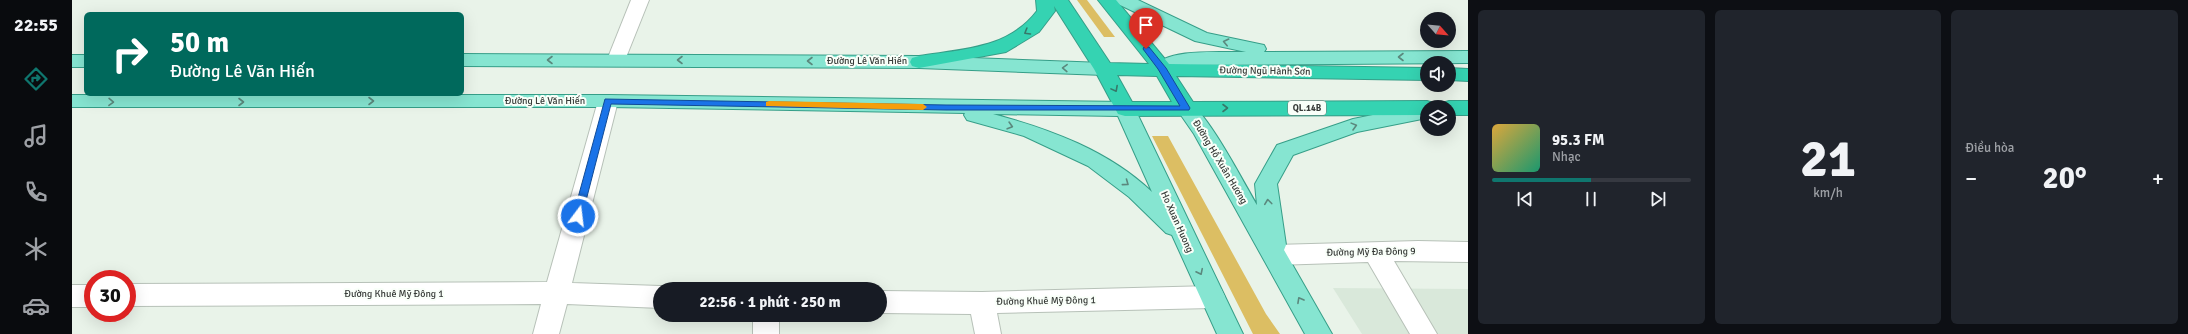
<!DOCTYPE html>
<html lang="vi">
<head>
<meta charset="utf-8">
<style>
	body { margin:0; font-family:Signika,sans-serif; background:#20242c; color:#f1f3f6; height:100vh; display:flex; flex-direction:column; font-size:15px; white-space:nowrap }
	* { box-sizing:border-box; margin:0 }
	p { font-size:13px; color:#9ea1a6 }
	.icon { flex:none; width:22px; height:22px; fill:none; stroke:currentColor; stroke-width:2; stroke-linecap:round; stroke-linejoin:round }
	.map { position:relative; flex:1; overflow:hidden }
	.sheet { display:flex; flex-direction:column; gap:10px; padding:10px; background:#0d0f14; width:720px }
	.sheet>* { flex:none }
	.guide { position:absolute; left:12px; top:12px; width:380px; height:84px; border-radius:6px; box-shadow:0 4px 16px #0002; background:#00695c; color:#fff; overflow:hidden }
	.needle { width:26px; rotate:117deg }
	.buttons { position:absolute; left:1348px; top:12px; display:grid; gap:8px }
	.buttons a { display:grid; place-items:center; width:36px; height:36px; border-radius:50%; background:#171b24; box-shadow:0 4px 16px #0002; font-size:20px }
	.speed { position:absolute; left:12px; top:270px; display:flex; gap:8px; font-size:20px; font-weight:700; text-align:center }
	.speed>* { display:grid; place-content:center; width:52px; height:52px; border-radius:50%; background:#171b24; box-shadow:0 4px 16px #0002; line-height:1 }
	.speed .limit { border:6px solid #d22; background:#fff; color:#111 }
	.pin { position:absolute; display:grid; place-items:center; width:34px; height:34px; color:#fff; margin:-41px -17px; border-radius:50% 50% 50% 0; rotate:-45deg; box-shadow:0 0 4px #0007 }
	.pin .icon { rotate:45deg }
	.me { position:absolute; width:44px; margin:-22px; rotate:15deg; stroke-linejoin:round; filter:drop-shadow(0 0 3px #0008) }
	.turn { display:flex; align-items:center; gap:14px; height:84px; padding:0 20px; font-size:18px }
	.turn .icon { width:52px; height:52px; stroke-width:2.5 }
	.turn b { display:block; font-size:28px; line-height:34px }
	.big { font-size:30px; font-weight:800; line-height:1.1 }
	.sheet .card { flex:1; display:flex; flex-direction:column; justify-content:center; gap:6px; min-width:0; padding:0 14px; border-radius:6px; background:#20242c }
	.sheet .dial { align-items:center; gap:0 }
	.dial b { font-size:52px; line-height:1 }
	.song { display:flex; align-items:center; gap:12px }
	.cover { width:48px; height:48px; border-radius:6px; background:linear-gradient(135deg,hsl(40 70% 55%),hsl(160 70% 35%)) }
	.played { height:4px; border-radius:2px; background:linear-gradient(90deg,#0f766e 50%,#363941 50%) }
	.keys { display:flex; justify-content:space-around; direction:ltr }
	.heat { display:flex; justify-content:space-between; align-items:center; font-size:22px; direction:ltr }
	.sheet .tiles { flex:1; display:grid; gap:10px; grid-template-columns:repeat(3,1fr) }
	.trip { position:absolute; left:581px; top:282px; width:234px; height:40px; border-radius:20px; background:#171b24; box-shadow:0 4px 16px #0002; font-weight:800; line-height:40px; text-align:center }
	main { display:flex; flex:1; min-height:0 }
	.menu { display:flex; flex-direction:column; width:72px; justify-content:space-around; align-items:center; background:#090b0e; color:#9ea1a6 }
	.menu .icon { width:28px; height:28px }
	.menu .on { color:#0f766e }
	.menu b { font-size:18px; color:#f1f3f6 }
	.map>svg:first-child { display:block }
	.built { fill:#d9e8da }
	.green { fill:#dcbe63 }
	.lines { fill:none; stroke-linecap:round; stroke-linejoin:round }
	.minor-casing { stroke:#b7c1b8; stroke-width:2 }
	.major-casing { stroke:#369e88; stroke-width:2 }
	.highway-casing { stroke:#369e88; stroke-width:2 }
	.minor { fill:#fff; fill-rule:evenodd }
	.major { fill:#86e5d1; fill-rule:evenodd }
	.highway { fill:#35d3b2; fill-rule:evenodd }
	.oneway { stroke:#377869 }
	.oneway2 { stroke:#5b887d }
	.route { fill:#1a73e8; stroke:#114b97 }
	.slow { fill:#f59e0b }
	.labels { text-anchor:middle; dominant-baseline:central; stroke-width:4; stroke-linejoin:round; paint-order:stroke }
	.shield { fill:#f9fff9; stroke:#727673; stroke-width:1 }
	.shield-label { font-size:9px; font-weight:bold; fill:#383c39 }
	.street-label { font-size:10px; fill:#383c39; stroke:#f9fff9 }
</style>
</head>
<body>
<main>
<nav class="menu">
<b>22:55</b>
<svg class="icon on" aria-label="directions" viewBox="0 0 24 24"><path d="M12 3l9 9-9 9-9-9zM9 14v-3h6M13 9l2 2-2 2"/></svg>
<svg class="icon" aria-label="music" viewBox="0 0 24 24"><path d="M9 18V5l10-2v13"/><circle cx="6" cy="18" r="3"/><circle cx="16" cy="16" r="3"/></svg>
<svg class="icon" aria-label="phone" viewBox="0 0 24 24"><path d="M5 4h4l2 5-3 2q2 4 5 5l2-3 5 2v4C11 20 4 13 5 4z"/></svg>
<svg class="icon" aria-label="climate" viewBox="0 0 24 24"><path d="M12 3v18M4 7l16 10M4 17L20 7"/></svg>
<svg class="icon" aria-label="car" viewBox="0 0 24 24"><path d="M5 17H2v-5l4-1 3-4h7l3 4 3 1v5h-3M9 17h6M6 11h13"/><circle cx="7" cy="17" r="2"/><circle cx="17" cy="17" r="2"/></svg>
</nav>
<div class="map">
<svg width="1396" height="334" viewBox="0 0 1396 334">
	<rect width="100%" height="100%" fill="#e9f3e9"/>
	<!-- built -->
	<polygon class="built" points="1261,288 1396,289 1396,334 1290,334"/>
	<!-- green -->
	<g class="green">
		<polygon points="1005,0 1015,0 1043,37 1032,37"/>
		<polygon points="1080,136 1096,136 1194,314 1208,334 1181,334"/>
	</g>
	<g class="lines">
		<defs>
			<g id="minor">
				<polygon points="559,0 577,0 553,60 551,64 544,66 537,64 535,60"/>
				<polygon points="536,95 543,96 546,101 500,283 588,286 596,289 588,289 588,308 495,304 487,334 461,334 469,304 55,306 55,284 475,282 526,101 529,96"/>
				<polygon points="1346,241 1396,242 1396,262 1322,261 1365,334 1338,334 1296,262 1203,265 1194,262 1191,255 1194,248 1203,245"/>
				<rect x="0" y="285" width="21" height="22"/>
				<polygon points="1140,286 1149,289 1153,297 1149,305 1140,308 925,313 929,334 903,334 899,314 808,313 808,291 910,292"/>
				<rect x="681" y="315" width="26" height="19"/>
			</g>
			<g id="major">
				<path d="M1043,0h23l69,33 57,12 2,4 -2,3 204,-1v12l-283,2 -23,9 -7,-2 -3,-4c15,-21 71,-15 94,-16l-51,-11 -77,-37z"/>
				<polygon points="390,54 847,56 1032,63 1039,65 1042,69 1039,73 1032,75 847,68 390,66"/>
				<rect x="0" y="55" width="14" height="12"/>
				<path d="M0,95h536l517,7 7,2 3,5 108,225h-26l-45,-99 -6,-2 -37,-36 -41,-31 -64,-30 -57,-16 -3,-5 1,-2 -357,-6h-536zM921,114l125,2 34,76c-43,-41 -102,-63 -159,-78z"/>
				<path d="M1114,101c19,6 59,84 71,104l-2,-21 22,-39 76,-26 74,-15 8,3h-8v11l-70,14 -64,23 -16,29 9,61 -2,5 48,84h-27l-111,-200 -18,-26 3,-5z"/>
			</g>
			<g id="highway">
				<path d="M964,0h32l42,63 39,1 -51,-64h18l53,64 258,4v12l-251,-4 17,26 234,-1 7,2 3,4h-10v8l-302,1 -7,-2 -24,-45 -40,-63 1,5 -16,21 -33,20 -87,16 -7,-2 -2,-4 2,-4 7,-2c44,-7 89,-7 118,-45zM1045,75l40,1 15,26h-40z"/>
				<polygon points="1377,68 1396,69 1396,81 1377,80"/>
				<polygon points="1377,101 1396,101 1396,115 1377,115 1377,107 1367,107 1370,103"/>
			</g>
		</defs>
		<!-- minor casing -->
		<use href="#minor" class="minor-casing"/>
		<!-- major casing -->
		<use href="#major" class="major-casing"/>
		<!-- highway casing -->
		<use href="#highway" class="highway-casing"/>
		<!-- minor -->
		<use href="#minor" class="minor"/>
		<!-- major -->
		<use href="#major" class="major"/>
		<!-- highway -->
		<use href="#highway" class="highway"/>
	</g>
	<!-- one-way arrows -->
	<defs><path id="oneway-chevron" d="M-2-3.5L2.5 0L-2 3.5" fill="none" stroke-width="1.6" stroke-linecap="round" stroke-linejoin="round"/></defs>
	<g class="oneway">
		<use href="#oneway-chevron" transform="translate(955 32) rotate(149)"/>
		<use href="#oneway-chevron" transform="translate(1043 89) rotate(62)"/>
		<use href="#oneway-chevron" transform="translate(1153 108)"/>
	</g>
	<g class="oneway2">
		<use href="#oneway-chevron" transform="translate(1154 42) rotate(-167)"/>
		<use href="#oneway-chevron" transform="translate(1329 57) rotate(-180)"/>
		<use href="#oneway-chevron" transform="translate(478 60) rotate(180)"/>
		<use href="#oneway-chevron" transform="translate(608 60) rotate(-180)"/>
		<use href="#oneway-chevron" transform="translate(738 61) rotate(-180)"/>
		<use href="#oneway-chevron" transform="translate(993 68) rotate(-178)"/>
		<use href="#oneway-chevron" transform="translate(299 101)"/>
		<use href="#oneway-chevron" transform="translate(39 102) rotate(1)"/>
		<use href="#oneway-chevron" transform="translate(169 102)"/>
		<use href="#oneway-chevron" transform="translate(938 126) rotate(16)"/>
		<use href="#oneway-chevron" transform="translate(1282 126) rotate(-15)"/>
		<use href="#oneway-chevron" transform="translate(1054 183) rotate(36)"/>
		<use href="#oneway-chevron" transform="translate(1196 202) rotate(-97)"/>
		<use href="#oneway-chevron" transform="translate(1128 272) rotate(64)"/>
		<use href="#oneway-chevron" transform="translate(1228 300) rotate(-119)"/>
	</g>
	<!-- route -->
	<polygon class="route" points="1072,47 1077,47 1094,68 1118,108 1117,110 874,110 539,104 510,216 506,219 501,216 533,99 874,105 1108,106 1086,69 1071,49"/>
	<!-- slow -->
	<polygon class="slow" points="697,101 851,104 855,107 851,110 694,106 694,102"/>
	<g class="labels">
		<!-- shield labels -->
		<rect class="shield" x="1216" y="101" width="38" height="14" rx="3"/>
		<g class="shield-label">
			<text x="1235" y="108">QL.14B</text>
		</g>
		<!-- street labels -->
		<g class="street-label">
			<text x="795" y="61">Đường Lê Văn Hiến</text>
			<text transform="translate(1193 71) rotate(1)">Đường Ngũ Hành Sơn</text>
			<text x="473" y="101">Đường Lê Văn Hiến</text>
			<text transform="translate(1148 162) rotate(59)">Đường Hồ Xuân Hương</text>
			<text transform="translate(1105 222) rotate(66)">Ho Xuan Huong</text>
			<text transform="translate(1299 252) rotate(-1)">Đường Mỹ Đa Đông 9</text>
			<text x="322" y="294">Đường Khuê Mỹ Đông 1</text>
			<text transform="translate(974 301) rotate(-1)">Đường Khuê Mỹ Đông 1</text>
		</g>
	</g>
</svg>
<div class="buttons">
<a><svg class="needle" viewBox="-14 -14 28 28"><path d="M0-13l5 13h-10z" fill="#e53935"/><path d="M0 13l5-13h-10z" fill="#9ea1a6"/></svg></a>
<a><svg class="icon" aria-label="sound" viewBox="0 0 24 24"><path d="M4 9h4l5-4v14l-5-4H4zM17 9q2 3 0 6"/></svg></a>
<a><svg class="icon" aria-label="layers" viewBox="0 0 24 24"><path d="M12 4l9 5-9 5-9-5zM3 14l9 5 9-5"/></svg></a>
</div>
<div class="speed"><div class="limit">30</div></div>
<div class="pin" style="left:1074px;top:49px;background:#d93025"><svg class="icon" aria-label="arrive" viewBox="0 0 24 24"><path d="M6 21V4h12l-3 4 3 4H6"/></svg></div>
<svg class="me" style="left:506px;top:216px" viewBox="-20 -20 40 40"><circle r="17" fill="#1a73e8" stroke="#fff" stroke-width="3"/><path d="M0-11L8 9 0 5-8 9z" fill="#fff"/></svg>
<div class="trip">22:56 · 1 phút · 250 m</div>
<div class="guide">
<div class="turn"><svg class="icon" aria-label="right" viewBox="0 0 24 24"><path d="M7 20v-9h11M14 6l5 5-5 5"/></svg><div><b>50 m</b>Đường Lê Văn Hiến</div></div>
</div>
</div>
<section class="sheet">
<div class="tiles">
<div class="card">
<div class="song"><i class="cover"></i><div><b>95.3 FM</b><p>Nhạc</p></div></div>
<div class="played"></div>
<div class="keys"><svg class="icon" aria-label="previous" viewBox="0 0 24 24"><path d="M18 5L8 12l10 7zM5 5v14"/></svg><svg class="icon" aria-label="pause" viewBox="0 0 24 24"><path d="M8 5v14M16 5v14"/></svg><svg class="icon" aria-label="next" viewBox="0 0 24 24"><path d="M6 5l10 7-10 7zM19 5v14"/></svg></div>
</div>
<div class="card dial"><b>21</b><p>km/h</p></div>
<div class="card"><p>Điều hòa</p>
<div class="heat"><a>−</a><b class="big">20°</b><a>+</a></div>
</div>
</div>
</section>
</main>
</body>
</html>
